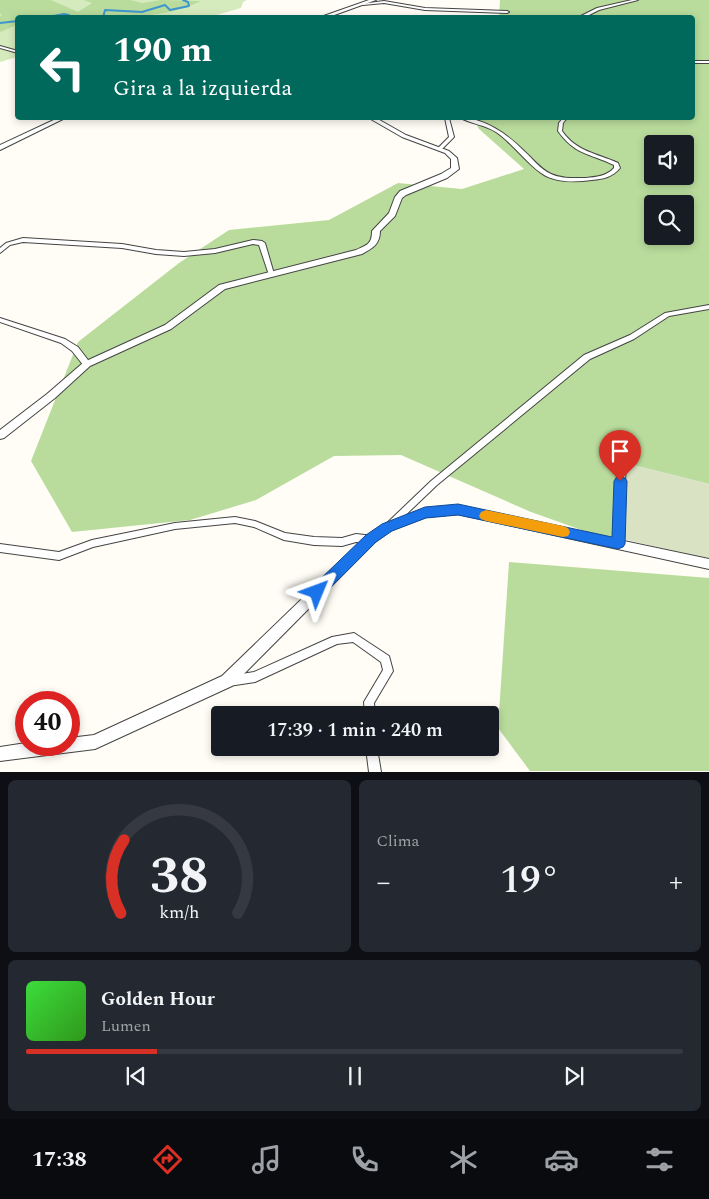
<!DOCTYPE html>
<html lang="es">
<head>
<meta charset="utf-8">
<style>
	body { margin:0; font-family:Spectral,serif; background:#242831; color:#f1f3f6; height:100vh; display:flex; flex-direction:column; font-size:19px; white-space:nowrap }
	* { box-sizing:border-box; margin:0 }
	p { font-size:16px; color:#9ea1a6 }
	.icon { flex:none; width:28px; height:28px; fill:none; stroke:currentColor; stroke-width:2; stroke-linecap:round; stroke-linejoin:round }
	.map { position:relative; height:772px; overflow:hidden }
	.panel { display:flex; flex-direction:column; gap:8px; padding:8px; background:#0d0f14; flex:1 }
	.panel>* { flex:none }
	.banner { position:absolute; left:15px; top:15px; width:680px; height:105px; border-radius:5px; box-shadow:0 2px 8px #0003; background:#00695c; color:#fff; overflow:hidden }
	.buttons { position:absolute; left:644px; top:135px; display:grid; gap:10px }
	.buttons a { display:grid; place-items:center; width:50px; height:50px; border-radius:5px; background:#171b24; box-shadow:0 2px 8px #0003; font-size:25px }
	.speed { position:absolute; left:15px; top:691px; display:flex; gap:10px; font-size:25px; font-weight:700; text-align:center }
	.speed>* { display:grid; place-content:center; width:65px; height:65px; border-radius:50%; background:#171b24; box-shadow:0 2px 8px #0003; line-height:1 }
	.speed .limit { border:8px solid #d22; background:#fff; color:#111 }
	.pin { position:absolute; display:grid; place-items:center; width:42px; height:42px; color:#fff; margin:-51px -21px; border-radius:50% 50% 50% 0; rotate:-45deg; box-shadow:0 0 5px #0007 }
	.pin .icon { rotate:45deg }
	.me { position:absolute; width:55px; margin:-28px; rotate:46deg; stroke-linejoin:round; filter:drop-shadow(0 0 4px #0008) }
	.turn { display:flex; align-items:center; gap:18px; height:105px; padding:0 15px; font-size:22px }
	.turn .icon { width:65px; height:65px; stroke-width:2.5 }
	.turn b { display:block; font-size:35px; line-height:42px }
	.big { font-size:38px; font-weight:600; line-height:1.1 }
	.panel .card { flex:1; display:flex; flex-direction:column; justify-content:center; gap:8px; min-width:0; padding:0 18px; border-radius:8px; background:#242831 }
	.panel .dial { align-items:center; gap:0 }
	.dial svg { height:130px; overflow:visible; fill:none; stroke:#363941; stroke-width:7; stroke-linecap:round; text-anchor:middle }
	.dial text { fill:#f1f3f6; stroke:none }
	.song { display:flex; align-items:center; gap:15px }
	.cover { width:60px; height:60px; border-radius:8px; background:linear-gradient(135deg,hsl(120 70% 55%),hsl(110 70% 35%)) }
	.played { height:5px; border-radius:2px; background:linear-gradient(90deg,#d93025 20%,#363941 20%) }
	.keys { display:flex; justify-content:space-around; direction:ltr }
	.heat { display:flex; justify-content:space-between; align-items:center; font-size:28px; direction:ltr }
	.panel .tiles { flex:1; display:grid; gap:8px; grid-template-columns:1fr 1fr }
	.card:last-child { grid-column:span 2 }
	.trip { position:absolute; left:211px; top:706px; width:288px; height:50px; border-radius:5px; background:#171b24; box-shadow:0 2px 8px #0003; font-weight:600; line-height:50px; text-align:center }
	.tabs { display:flex; height:80px; justify-content:space-around; align-items:center; background:#090b0e; color:#9ea1a6 }
	.tabs .icon { width:35px; height:35px }
	.tabs .active { color:#d93025 }
	.tabs b { font-size:22px; color:#f1f3f6 }
	.map>svg:first-child { display:block }
	.green { fill:#d5ebbd }
	.forest { fill:#b9dc9c; fill-rule:evenodd }
	.cemetery { fill:#d9e3c4 }
	.lines { fill:none; stroke-linecap:round; stroke-linejoin:round }
	.stream { stroke:#3f96cf; stroke-width:2 }
	.minor-casing { stroke:#444; stroke-width:2 }
	.tertiary-casing { stroke:#444; stroke-width:2 }
	.minor { fill:#fff; fill-rule:evenodd }
	.tertiary { fill:#fff; fill-rule:evenodd }
	.route { fill:#1a73e8; stroke:#114b97 }
	.slow { fill:#f59e0b }
</style>
</head>
<body>
<div class="map">
<svg width="709" height="772" viewBox="0 0 709 772">
	<rect width="100%" height="100%" fill="#fffdf5"/>
	<!-- green -->
	<polygon class="green" points="5,0 247,0 243,2 241,8 209,17 18,18 17,57 0,62 0,1"/>
	<!-- forest -->
	<g class="forest">
		<path d="M0,0h51l27,12 14,-9 -8,-3h46l12,3 19,-3 40,1c-28,14 -59,16 -89,14v3h-94l-1,7 -17,7v-15l2,-3h-2z"/>
		<path d="M500,0h209v484l-88,-22 -3,81 -87,-31 -130,-57 -67,1 -78,44 -66,20 -118,12 -41,-71 47,-119 101,-79 50,-33 100,-10 69,-37 64,6 62,-20 -45,-40 -6,-11h219v-100l-193,-1zM652,144h33v32h-33zM652,204h33v32h-33z"/>
		<polygon points="509,562 709,578 709,771 530,771 498,728"/>
	</g>
	<!-- cemetery -->
	<polygon class="cemetery" points="621,462 709,484 709,559 618,538"/>
	<g class="lines">
		<!-- stream -->
		<g class="stream">
			<polyline points="43,18 64,14 69,15 68,18"/>
			<polyline points="103,18 105,10 142,12 165,5 170,10 189,6 188,2 183,0"/>
			<polyline points="0,23 18,21"/>
		</g>
		<defs>
			<g id="minor">
				<polygon points="632,0 638,0 599,10 583,18 577,18 597,8"/>
				<polygon points="384,1 425,8 507,11 509,12 507,13 425,10 384,3 363,5 361,4"/>
				<polygon points="0,46 18,51 18,53 0,48"/>
				<rect x="692" y="61" width="17" height="2"/>
				<polygon points="445,118 449,118 454,137 440,151 437,149 449,137"/>
				<path d="M461,118c6,-1 12,1 18,3 18,6 32,17 45,30 9,8 16,18 27,23 11,5 23,4 35,4 10,-1 21,-2 28,-10v-3c-25,-12 -39,-10 -56,-34l1,-8 4,-5h4l-4,5 -1,8c15,21 34,22 56,32l2,5c-7,9 -17,11 -28,12 -15,2 -32,3 -46,-4 -17,-9 -32,-32 -50,-44 -11,-7 -24,-8 -35,-14z"/>
				<polygon points="23,238 122,244 156,250 184,252 215,249 253,240 262,241 265,243 274,274 273,275 269,275 259,245 253,244 215,253 184,256 156,254 122,248 23,242 10,245 0,253 0,248 6,243"/>
				<polygon points="709,305 709,309 669,316 634,339 590,359 437,485 392,528 389,529 386,528 385,526 386,524 431,481 584,355 630,335 665,313"/>
				<polygon points="0,318 65,339 78,347 91,364 87,366 84,366 72,351 61,343 0,322"/>
				<polygon points="622,453 625,454 626,456 623,543 621,546 618,547 615,546 613,543 618,456 619,454"/>
				<polygon points="235,517 255,521 285,533 314,537 342,538 356,534 374,536 376,539 374,542 371,543 356,542 342,546 314,545 284,540 254,527 235,523 175,529 93,547 59,560 0,552 0,544 59,552 92,540 175,523"/>
				<polygon points="354,633 389,656 393,671 374,703 375,715 365,715 364,702 383,670 381,662 353,642 337,644 255,682 229,686 225,684 224,681 225,678 229,676 254,672 332,637"/>
				<polygon points="366,748 377,748 381,772 369,772"/>
			</g>
			<g id="tertiary">
				<polygon points="369,0 376,0 326,18 318,18"/>
				<polygon points="58,118 65,118 0,150 0,145"/>
				<path d="M369,118h7l30,17 43,16 8,7 2,11 -12,9 -41,17 -4,3 -7,18 -15,15c0,13 -7,17 -18,23l-137,35 -54,40 -81,37 -35,32 -51,40 -4,1v-9l47,-36 37,-32 81,-37 54,-40 137,-35c11,-5 16,-6 16,-19l17,-18 6,-16 5,-6 41,-17 10,-6v-9l-6,-6 -43,-16z"/>
				<path d="M458,506l251,53v10l-251,-55 -32,3 -35,13 -16,12 -143,144 -137,63 -95,12v-14l26,-4v2h43v-7l25,-3 128,-59 145,-140c29,-22 55,-27 91,-30z"/>
			</g>
		</defs>
		<!-- minor casing -->
		<use href="#minor" class="minor-casing"/>
		<!-- tertiary casing -->
		<use href="#tertiary" class="tertiary-casing"/>
		<!-- minor -->
		<use href="#minor" class="minor"/>
		<!-- tertiary -->
		<use href="#tertiary" class="tertiary"/>
	</g>
	<!-- route -->
	<polygon class="route" points="620,476 625,478 627,481 625,544 623,547 618,549 458,515 426,518 392,531 376,542 322,596 317,598 312,596 310,592 312,587 366,535 382,524 425,507 458,504 612,537 614,481 616,478"/>
	<!-- slow -->
	<polygon class="slow" points="486,510 563,526 568,528 570,532 568,536 563,537 486,521 481,519 479,516 481,512"/>
</svg>
<div class="buttons">
<a><svg class="icon" aria-label="sound" viewBox="0 0 24 24"><path d="M4 9h4l5-4v14l-5-4H4zM17 9q2 3 0 6"/></svg></a>
<a><svg class="icon" aria-label="search" viewBox="0 0 24 24"><circle cx="10" cy="10" r="6"/><path d="M15 15l6 6"/></svg></a>
</div>
<div class="speed"><div class="limit">40</div></div>
<div class="pin" style="left:620px;top:481px;background:#d93025"><svg class="icon" aria-label="arrive" viewBox="0 0 24 24"><path d="M6 21V4h12l-3 4 3 4H6"/></svg></div>
<svg class="me" style="left:317px;top:592px" viewBox="-20 -20 40 40"><path d="M0-17L14 15 0 8-14 15z" fill="#1a73e8" stroke="#fff" stroke-width="4"/></svg>
<div class="trip">17:39 · 1 min · 240 m</div>
<div class="banner">
<div class="turn"><svg class="icon" aria-label="left" viewBox="0 0 24 24"><path d="M17 20v-9H6M10 6l-5 5 5 5"/></svg><div><b>190 m</b>Gira a la izquierda</div></div>
</div>
</div>
<section class="panel">
<div class="tiles">
<div class="card dial"><svg viewBox="0 0 100 80">
<path d="M14 69A42 42 0 1 1 86 69"/>
<path d="M14 69A42 42 0 0 1 16 24" stroke="#d93025"/>
<text x="50" y="56" font-size="32" font-weight="700">38</text>
<text x="50" y="72" font-size="11">km/h</text>
</svg></div>
<div class="card"><p>Clima</p>
<div class="heat"><a>−</a><b class="big">19°</b><a>+</a></div>
</div>
<div class="card">
<div class="song"><i class="cover"></i><div><b>Golden Hour</b><p>Lumen</p></div></div>
<div class="played"></div>
<div class="keys"><svg class="icon" aria-label="previous" viewBox="0 0 24 24"><path d="M18 5L8 12l10 7zM5 5v14"/></svg><svg class="icon" aria-label="pause" viewBox="0 0 24 24"><path d="M8 5v14M16 5v14"/></svg><svg class="icon" aria-label="next" viewBox="0 0 24 24"><path d="M6 5l10 7-10 7zM19 5v14"/></svg></div>
</div>
</div>
</section>
<nav class="tabs">
<b>17:38</b>
<svg class="icon active" aria-label="directions" viewBox="0 0 24 24"><path d="M12 3l9 9-9 9-9-9zM9 14v-3h6M13 9l2 2-2 2"/></svg>
<svg class="icon" aria-label="music" viewBox="0 0 24 24"><path d="M9 18V5l10-2v13"/><circle cx="6" cy="18" r="3"/><circle cx="16" cy="16" r="3"/></svg>
<svg class="icon" aria-label="phone" viewBox="0 0 24 24"><path d="M5 4h4l2 5-3 2q2 4 5 5l2-3 5 2v4C11 20 4 13 5 4z"/></svg>
<svg class="icon" aria-label="climate" viewBox="0 0 24 24"><path d="M12 3v18M4 7l16 10M4 17L20 7"/></svg>
<svg class="icon" aria-label="car" viewBox="0 0 24 24"><path d="M5 17H2v-5l4-1 3-4h7l3 4 3 1v5h-3M9 17h6M6 11h13"/><circle cx="7" cy="17" r="2"/><circle cx="17" cy="17" r="2"/></svg>
<svg class="icon" aria-label="filters" viewBox="0 0 24 24"><path d="M4 7h16M4 17h16"/><circle cx="9" cy="7" r="2"/><circle cx="15" cy="17" r="2"/></svg>
</nav>
</body>
</html>
